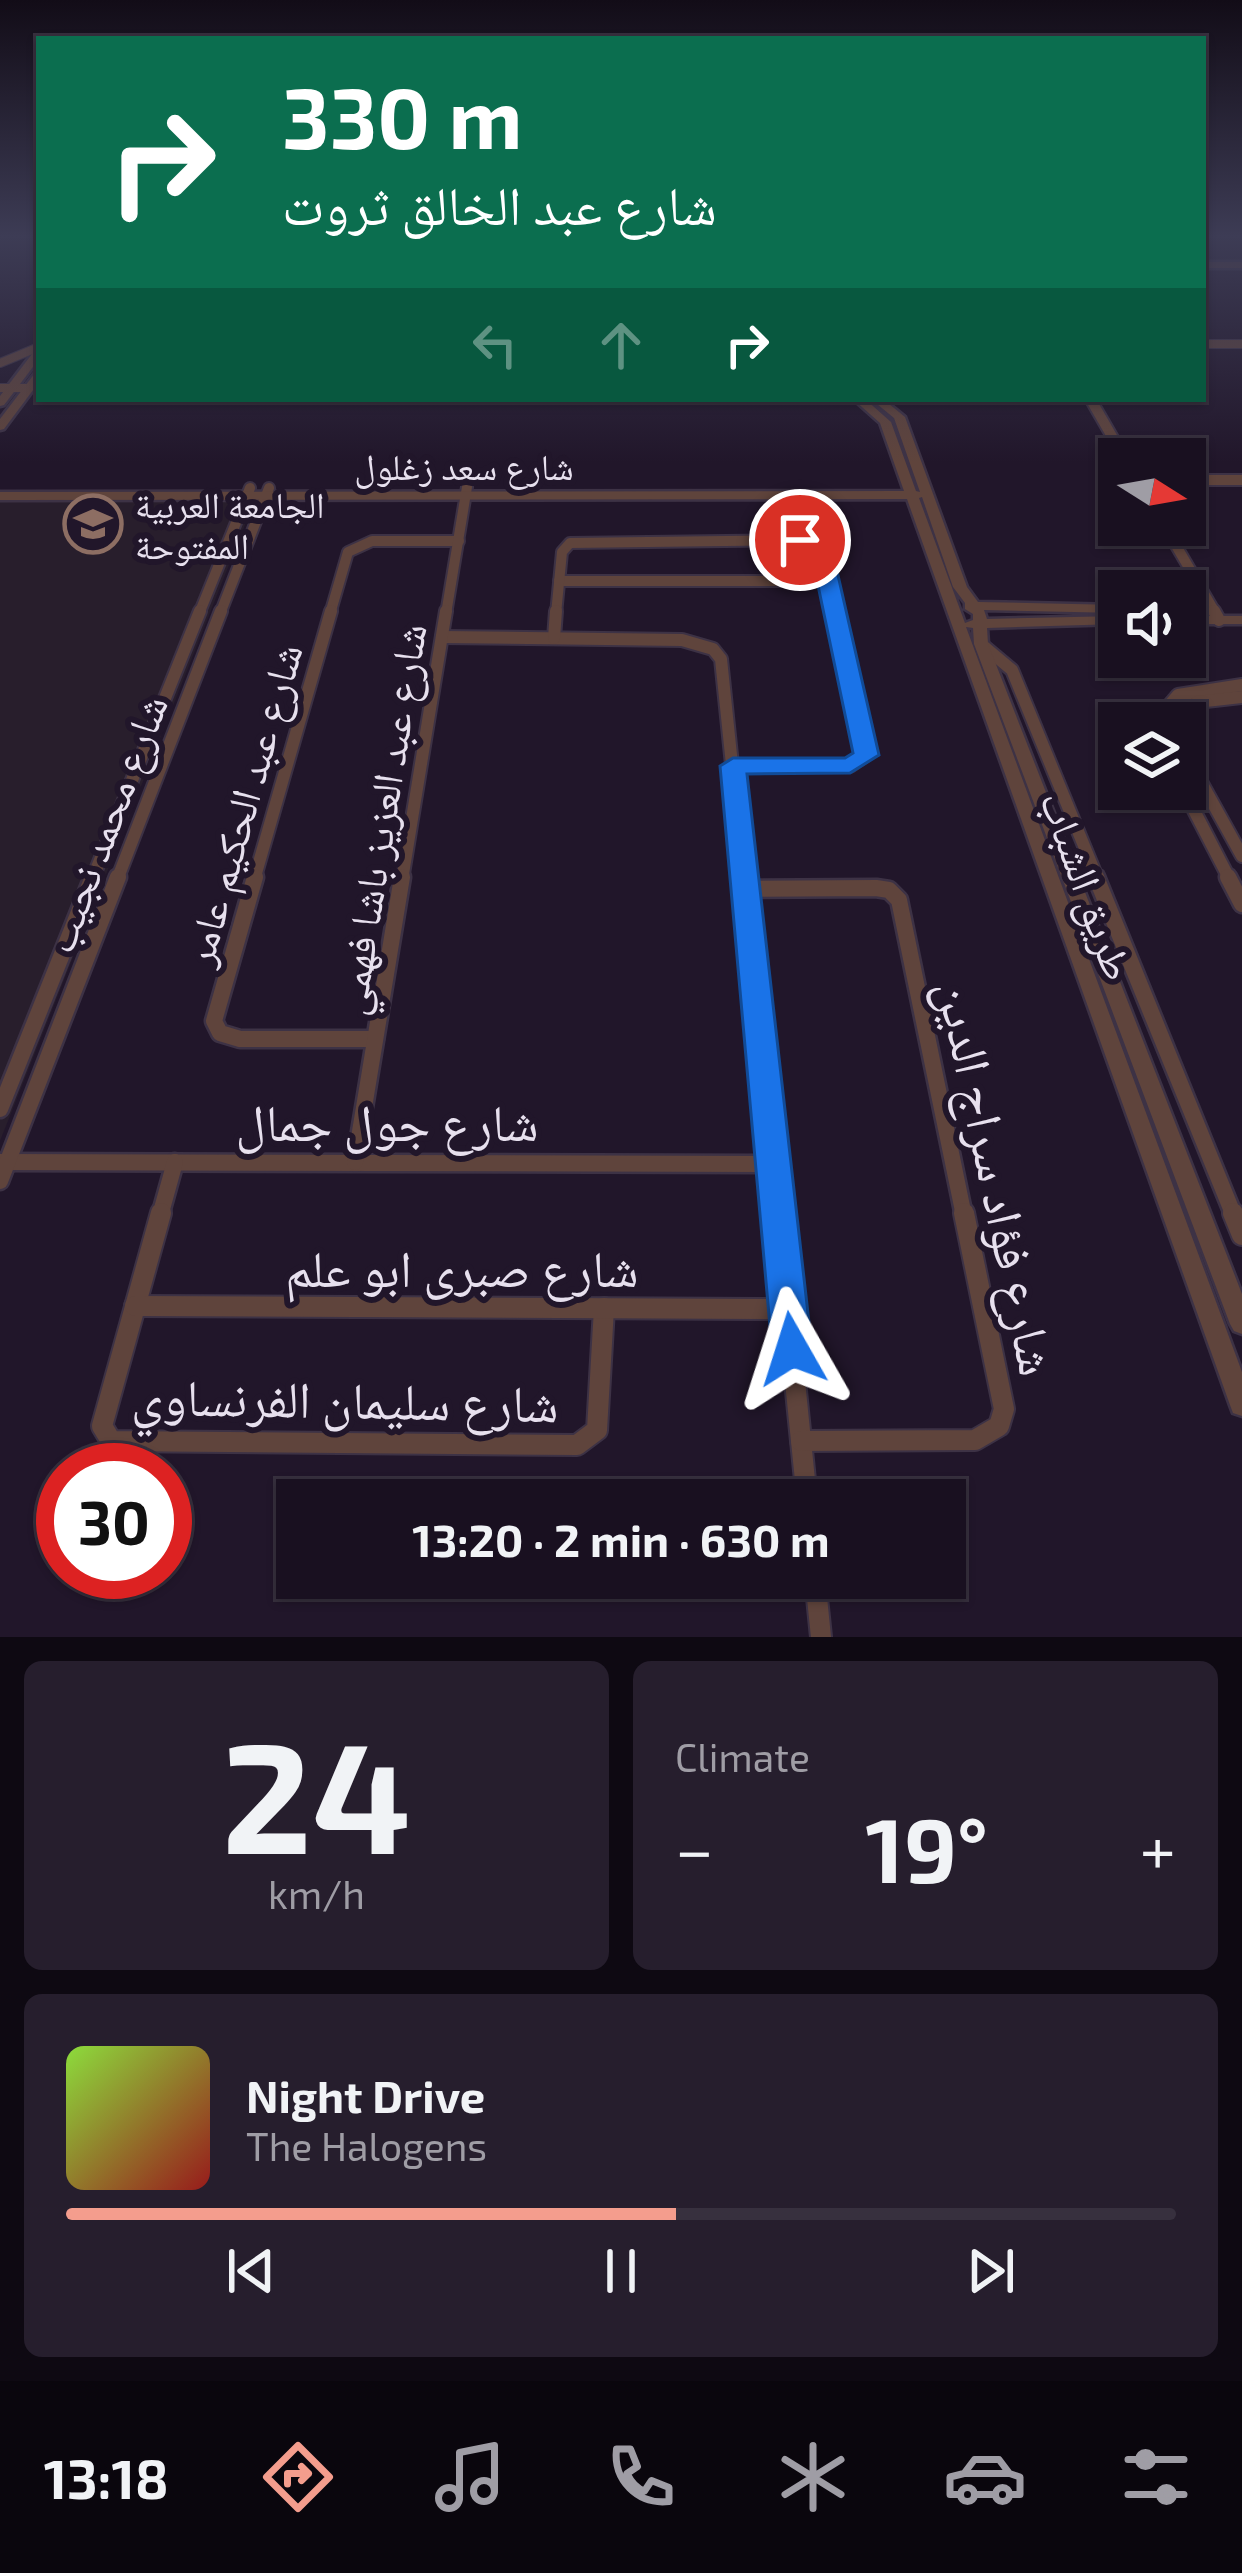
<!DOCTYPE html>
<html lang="en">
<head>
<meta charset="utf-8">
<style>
	body { margin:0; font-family:"Exo 2","Noto Naskh Arabic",sans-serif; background:#261e2d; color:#f1f3f6; height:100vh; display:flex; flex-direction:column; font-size:45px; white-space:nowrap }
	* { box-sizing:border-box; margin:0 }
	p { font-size:39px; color:#9f9da5 }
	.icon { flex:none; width:66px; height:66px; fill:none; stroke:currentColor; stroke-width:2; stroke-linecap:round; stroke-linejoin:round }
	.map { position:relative; height:1637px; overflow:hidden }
	.sheet { display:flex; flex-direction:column; gap:24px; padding:24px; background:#0e0912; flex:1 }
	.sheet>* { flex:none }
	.banner { position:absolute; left:36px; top:36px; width:1170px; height:366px; border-radius:0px; box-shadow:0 3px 9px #0004,0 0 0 3px #37303e; background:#0b6e4f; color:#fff; overflow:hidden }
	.needle { width:78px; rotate:101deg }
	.controls { position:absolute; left:1098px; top:438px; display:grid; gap:24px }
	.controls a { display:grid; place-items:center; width:108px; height:108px; border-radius:0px; background:#191020; box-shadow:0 3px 9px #0004,0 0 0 3px #37303e; font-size:60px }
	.speed { position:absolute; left:36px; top:1443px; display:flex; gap:24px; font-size:60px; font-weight:700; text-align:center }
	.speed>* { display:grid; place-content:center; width:156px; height:156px; border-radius:50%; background:#191020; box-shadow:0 3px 9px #0004,0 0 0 3px #37303e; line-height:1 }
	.speed .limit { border:18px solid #d22; background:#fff; color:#111 }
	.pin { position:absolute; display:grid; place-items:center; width:102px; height:102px; color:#fff; margin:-51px; border:6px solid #fff; border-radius:50%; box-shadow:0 3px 12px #0007 }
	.me { position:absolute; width:132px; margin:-66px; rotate:354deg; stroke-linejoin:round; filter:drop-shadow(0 0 9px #0008) }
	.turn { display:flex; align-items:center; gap:42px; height:252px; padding:0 48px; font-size:54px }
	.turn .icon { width:156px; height:156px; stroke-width:2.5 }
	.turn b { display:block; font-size:84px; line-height:102px }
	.lanes { display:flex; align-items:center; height:114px; padding:0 48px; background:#0003; justify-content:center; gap:60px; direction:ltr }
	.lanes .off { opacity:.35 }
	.big { font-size:90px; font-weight:700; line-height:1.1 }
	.sheet .widget { flex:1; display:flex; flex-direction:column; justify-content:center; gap:18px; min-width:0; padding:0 42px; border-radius:18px; background:#261e2d }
	.sheet .dial { align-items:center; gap:0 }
	.dial b { font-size:156px; line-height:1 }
	.song { display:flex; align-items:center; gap:36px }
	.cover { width:144px; height:144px; border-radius:18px; background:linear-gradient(135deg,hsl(90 70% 55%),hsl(0 70% 35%)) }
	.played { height:12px; border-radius:6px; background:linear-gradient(90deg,#f49d8d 55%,#37303e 55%) }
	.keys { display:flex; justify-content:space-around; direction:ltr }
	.heat { display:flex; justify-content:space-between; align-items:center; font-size:66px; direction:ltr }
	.sheet .tiles { flex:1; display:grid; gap:24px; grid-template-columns:1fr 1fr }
	.widget:last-child { grid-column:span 2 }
	.trip { position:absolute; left:276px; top:1479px; width:690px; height:120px; border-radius:0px; background:#191020; box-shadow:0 3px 9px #0004,0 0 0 3px #37303e; font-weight:700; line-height:120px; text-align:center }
	.tab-bar { display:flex; height:192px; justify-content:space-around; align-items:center; background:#0a060d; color:#9f9da5 }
	.tab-bar .icon { width:84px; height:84px }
	.tab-bar .current { color:#f49d8d }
	.tab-bar b { font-size:54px; color:#f1f3f6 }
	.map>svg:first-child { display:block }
	.commercial { fill:#281e2c }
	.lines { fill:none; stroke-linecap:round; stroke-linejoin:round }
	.minor-far4-casing { stroke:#3d3245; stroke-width:10 }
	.minor-far3-casing { stroke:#3d3245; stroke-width:14 }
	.minor-far2-casing { stroke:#3d3245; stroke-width:16 }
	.minor-far1-casing { stroke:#3d3245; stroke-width:21 }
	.minor-casing { stroke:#3d3245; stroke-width:24 }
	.tertiary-casing { stroke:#3d3245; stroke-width:5 }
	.minor-far4 { stroke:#5f443c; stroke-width:8 }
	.minor-far3 { stroke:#5f443c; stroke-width:10 }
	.minor-far2 { stroke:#5f443c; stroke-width:12 }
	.minor-far1 { stroke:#5f443c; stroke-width:16 }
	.minor { stroke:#5f443c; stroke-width:20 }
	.tertiary { fill:#5f443c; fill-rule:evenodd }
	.route { fill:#1a73e8; stroke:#114b97; stroke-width:3 }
	.labels { text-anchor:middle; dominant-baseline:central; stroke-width:12; stroke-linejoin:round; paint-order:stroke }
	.far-street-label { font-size:36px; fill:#e7e0ee; stroke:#21162a }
	.far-poi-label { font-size:36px; fill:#e7e0ee; stroke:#21162a; text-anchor:start }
	.street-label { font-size:42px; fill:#e7e0ee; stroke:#21162a }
	.near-street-label { font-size:51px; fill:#e7e0ee; stroke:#21162a }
</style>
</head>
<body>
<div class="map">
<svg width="1242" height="1637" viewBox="0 0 1242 1637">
	<rect width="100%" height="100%" fill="#21162a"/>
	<!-- commercial -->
	<polygon class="commercial" points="0,491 258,492 0,1141"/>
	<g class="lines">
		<defs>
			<g id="minor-far4">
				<polyline points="1203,344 1242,344"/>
				<polyline points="0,363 39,347"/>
				<polyline points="0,388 29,388"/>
				<polyline points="1090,399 1092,403"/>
			</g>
			<g id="minor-far3">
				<polyline points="1091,400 1125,459"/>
				<polyline points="1185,480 1242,480"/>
				<polyline points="1164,525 1216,614"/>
				<polyline points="559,581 828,581"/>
				<polyline points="199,614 250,488"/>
				<polyline points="220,614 269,488"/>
				<polyline points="330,614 348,552 372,541 459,541"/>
				<polyline points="446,614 467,487"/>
				<polyline points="556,614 562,552 570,543 800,540 818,544 834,614"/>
			</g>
			<g id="minor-far2">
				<polyline points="1214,611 1219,620"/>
				<polyline points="442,637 682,640 713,649 721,659 744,880"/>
				<polyline points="554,638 556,611"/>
				<polyline points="981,644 1012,670 1098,880"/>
				<polyline points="1154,723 1178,695 1242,685"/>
				<polyline points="1176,723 1197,702 1242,697"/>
				<polyline points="1185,753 1242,856"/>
				<polyline points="733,766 850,766 866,755 833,611"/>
				<polyline points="1183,789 1230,880"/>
				<polyline points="92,880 200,611"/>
				<polyline points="117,880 221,611"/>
				<polyline points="254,880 331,611"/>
				<polyline points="402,880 446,611"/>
			</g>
			<g id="minor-far1">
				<polyline points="255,877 214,1021 220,1033 240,1039 375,1039"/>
				<polyline points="743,877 778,1216"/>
				<polyline points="1096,877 1234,1216"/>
				<polyline points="1228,877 1242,904"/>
				<polyline points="745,889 876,888 889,890 899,900 964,1216"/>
				<polyline points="0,1109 93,877"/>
				<polyline points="0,1162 773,1164"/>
				<polyline points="355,1162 402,877"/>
				<polyline points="0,1181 118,877"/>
				<polyline points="160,1216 175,1162"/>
			</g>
			<g id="minor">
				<polyline points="161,1213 102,1426 111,1441 577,1445 597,1430 604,1308"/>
				<polyline points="778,1213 807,1500"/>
				<polyline points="1233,1213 1242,1235"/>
				<polyline points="135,1306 788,1309"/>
				<polyline points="801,1441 975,1440 999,1426 1004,1409 964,1213"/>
				<polyline points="815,1578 821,1637"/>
			</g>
			<g id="tertiary">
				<rect x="1203" y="262" width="39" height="6"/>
				<polygon points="39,349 39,359 4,405 0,406 0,396 35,350"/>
				<polygon points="39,372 39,382 4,429 0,430 0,419 35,373"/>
				<path d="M853,399h12l26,23 25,69 4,1 -26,-74 -23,-19h12l22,18 62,170 11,15 141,3v8l-135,-3 3,9 132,-3v8l-132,4 1,16 254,650v40l-8,-3 -4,-7 -256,-680 -1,-16 -7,-1 276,745v44l-9,-3 -3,-8 -323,-906 -907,1v-8l904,-1 -24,-68zM922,497l31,90 12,16v6l8,5v6l-8,3 -46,-125z"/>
				<rect x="1185" y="616" width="57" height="8"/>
			</g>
		</defs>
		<!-- minor-far4 casing -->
		<use href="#minor-far4" class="minor-far4-casing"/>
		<!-- minor-far3 casing -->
		<use href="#minor-far3" class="minor-far3-casing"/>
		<!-- minor-far2 casing -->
		<use href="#minor-far2" class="minor-far2-casing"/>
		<!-- minor-far1 casing -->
		<use href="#minor-far1" class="minor-far1-casing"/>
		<!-- minor casing -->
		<use href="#minor" class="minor-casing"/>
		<!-- tertiary casing -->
		<use href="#tertiary" class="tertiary-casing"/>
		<!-- minor-far4 -->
		<use href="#minor-far4" class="minor-far4"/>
		<!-- minor-far3 -->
		<use href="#minor-far3" class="minor-far3"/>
		<!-- minor-far2 -->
		<use href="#minor-far2" class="minor-far2"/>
		<!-- minor-far1 -->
		<use href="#minor-far1" class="minor-far1"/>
		<!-- minor -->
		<use href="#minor" class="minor"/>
		<!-- tertiary -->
		<use href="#tertiary" class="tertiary"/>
	</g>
	<!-- sky -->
	<linearGradient id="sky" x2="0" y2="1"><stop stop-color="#120c17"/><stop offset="0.51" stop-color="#3d3c55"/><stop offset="1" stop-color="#3d3c55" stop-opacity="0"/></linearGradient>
	<rect width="1242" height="463" fill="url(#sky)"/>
	<!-- route -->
	<polygon class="route" points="800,534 832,549 879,755 850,773 747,774 812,1349 806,1362 792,1367 778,1362 772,1349 720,766 733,758 845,758 853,753 811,552 790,540"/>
	<!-- icons -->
	<defs>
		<symbol id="university-ring" viewBox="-11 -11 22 22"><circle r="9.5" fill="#21162a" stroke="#8d6e63" stroke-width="1.5"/><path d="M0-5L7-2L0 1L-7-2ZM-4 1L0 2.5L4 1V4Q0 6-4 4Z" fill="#8d6e63"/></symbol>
	</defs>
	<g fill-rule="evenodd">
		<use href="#university-ring" x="60" y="491" width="66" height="66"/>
	</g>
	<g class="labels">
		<!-- far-street labels -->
		<g class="far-street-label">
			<text x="464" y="465">شارع سعد زغلول</text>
		</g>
		<!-- far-poi labels -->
		<g class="far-poi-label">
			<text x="135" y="503">الجامعة العربية<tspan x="135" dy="41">المفتوحة</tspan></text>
		</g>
		<!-- street labels -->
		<g class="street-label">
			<text transform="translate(241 804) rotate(-74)">شارع عبد الحكيم عامر</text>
			<text transform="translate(379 819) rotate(-81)">شارع عبد العزيز باشا فهمي</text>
			<text transform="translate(104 823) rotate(-69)">شارع محمد نجيب</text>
			<text transform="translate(1089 885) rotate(70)">طريق الشباب</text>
		</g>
		<!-- near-street labels -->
		<g class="near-street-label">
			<text x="387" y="1120">شارع جول جمال</text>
			<text transform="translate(999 1177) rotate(78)">شارع فؤاد سراج الدين</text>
			<text x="462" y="1266">شارع صبرى ابو علم</text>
			<text transform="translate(345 1398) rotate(1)">شارع سليمان الفرنساوي</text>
		</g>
	</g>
</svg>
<div class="controls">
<a><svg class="needle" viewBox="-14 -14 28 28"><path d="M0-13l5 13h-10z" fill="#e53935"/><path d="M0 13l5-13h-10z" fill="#9f9da5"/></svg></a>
<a><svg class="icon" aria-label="sound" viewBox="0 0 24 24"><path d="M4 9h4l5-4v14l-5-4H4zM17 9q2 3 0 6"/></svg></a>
<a><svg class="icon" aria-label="layers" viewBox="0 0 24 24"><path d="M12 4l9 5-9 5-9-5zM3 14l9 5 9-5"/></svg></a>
</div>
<div class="speed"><div class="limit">30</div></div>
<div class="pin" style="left:800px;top:540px;background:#d93025"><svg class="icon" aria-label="arrive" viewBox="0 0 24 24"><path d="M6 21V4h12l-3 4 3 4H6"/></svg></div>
<svg class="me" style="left:792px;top:1349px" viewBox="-20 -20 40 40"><path d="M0-17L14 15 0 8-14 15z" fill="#1a73e8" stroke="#fff" stroke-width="4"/></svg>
<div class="trip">13:20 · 2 min · 630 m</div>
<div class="banner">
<div class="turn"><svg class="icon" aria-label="right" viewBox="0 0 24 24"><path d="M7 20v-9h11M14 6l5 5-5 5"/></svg><div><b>330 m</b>شارع عبد الخالق ثروت</div></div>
<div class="lanes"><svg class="icon off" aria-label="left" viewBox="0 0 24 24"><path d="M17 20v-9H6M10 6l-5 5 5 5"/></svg><svg class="icon off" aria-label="ahead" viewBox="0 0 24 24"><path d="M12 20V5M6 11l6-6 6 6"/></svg><svg class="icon" aria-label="right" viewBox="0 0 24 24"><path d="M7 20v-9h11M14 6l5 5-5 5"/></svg></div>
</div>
</div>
<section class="sheet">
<div class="tiles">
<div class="widget dial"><b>24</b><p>km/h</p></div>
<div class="widget"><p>Climate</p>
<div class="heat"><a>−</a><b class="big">19°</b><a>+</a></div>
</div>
<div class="widget">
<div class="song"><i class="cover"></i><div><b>Night Drive</b><p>The Halogens</p></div></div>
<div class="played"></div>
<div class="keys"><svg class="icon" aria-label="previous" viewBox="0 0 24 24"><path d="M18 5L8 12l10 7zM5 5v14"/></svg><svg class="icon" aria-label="pause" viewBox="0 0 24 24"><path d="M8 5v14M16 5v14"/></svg><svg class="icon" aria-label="next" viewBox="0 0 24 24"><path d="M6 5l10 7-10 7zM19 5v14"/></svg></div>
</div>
</div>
</section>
<nav class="tab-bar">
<b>13:18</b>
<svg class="icon current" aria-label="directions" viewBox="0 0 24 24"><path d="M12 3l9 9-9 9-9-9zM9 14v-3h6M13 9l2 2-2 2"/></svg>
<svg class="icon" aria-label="music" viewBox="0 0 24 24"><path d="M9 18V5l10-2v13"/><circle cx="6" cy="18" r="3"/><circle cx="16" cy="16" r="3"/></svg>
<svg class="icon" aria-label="phone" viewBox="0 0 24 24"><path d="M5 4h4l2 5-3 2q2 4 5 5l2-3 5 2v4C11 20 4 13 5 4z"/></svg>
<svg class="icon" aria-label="climate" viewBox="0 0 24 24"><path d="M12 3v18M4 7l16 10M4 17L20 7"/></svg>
<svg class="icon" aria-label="car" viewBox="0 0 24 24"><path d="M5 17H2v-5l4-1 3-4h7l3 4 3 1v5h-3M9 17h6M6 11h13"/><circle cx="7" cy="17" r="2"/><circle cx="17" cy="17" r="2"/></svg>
<svg class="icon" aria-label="filters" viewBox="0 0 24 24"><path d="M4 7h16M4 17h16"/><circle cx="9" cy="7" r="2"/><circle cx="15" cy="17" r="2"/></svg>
</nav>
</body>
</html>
